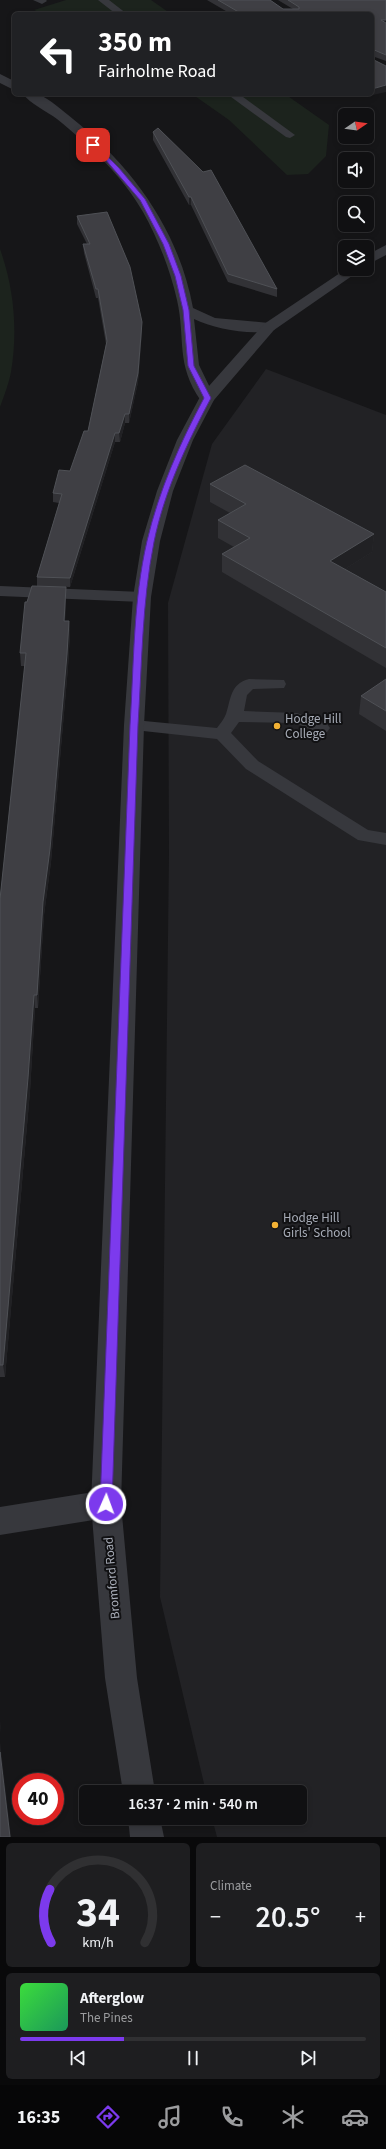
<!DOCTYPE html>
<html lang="en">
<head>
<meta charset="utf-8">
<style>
	body { margin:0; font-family:"Source Sans 3",sans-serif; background:#1e1e20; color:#f1f3f6; height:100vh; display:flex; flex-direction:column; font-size:15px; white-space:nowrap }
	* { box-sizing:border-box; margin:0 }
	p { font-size:13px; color:#9c9d9f }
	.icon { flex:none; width:22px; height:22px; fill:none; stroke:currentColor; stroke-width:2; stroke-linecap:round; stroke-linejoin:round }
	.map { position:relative; height:1837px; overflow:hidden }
	.panel { display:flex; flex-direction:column; gap:6px; padding:6px; background:#09090a; flex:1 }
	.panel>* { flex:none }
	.top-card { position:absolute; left:12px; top:12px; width:362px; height:84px; border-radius:6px; box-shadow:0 2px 6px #0003,0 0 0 1px #303032; background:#202124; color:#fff; overflow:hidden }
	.needle { width:26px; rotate:77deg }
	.tools { position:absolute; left:338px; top:108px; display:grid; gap:8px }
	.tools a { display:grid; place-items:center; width:36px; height:36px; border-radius:6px; background:#101012; box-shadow:0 2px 6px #0003,0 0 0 1px #303032; font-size:20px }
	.speed { position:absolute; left:12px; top:1773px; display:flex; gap:8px; font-size:20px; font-weight:700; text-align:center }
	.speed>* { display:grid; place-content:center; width:52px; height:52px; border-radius:50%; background:#101012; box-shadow:0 2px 6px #0003,0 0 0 1px #303032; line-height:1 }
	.speed .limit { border:6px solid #d22; background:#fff; color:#111 }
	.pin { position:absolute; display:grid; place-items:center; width:34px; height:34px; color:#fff; margin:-17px; border-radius:8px; box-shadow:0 2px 6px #0006 }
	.me { position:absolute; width:44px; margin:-22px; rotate:2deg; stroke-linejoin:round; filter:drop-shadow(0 0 3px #0008) }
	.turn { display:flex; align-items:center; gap:14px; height:84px; padding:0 20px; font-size:18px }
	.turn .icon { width:52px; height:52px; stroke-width:2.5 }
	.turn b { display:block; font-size:28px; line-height:34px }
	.big { font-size:30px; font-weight:600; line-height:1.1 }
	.panel .tile { flex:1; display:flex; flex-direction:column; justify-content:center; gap:6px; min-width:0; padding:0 14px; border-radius:6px; background:#1e1e20 }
	.panel .dial { align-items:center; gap:0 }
	.dial svg { height:104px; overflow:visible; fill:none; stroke:#303032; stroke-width:7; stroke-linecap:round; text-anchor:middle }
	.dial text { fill:#f1f3f6; stroke:none }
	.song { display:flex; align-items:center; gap:12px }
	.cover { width:48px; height:48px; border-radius:6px; background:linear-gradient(135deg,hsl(120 70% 55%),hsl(150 70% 35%)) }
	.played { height:4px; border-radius:2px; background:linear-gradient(90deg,#7c3aed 30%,#303032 30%) }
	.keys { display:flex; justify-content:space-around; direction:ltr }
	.heat { display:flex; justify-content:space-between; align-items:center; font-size:22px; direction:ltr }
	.panel .tiles { flex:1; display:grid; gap:6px; grid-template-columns:1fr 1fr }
	.tile:last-child { grid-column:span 2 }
	.trip { position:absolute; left:79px; top:1785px; width:228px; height:40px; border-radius:6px; background:#101012; box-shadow:0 2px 6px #0003,0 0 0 1px #303032; font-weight:600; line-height:40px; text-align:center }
	.dock { display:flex; height:64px; justify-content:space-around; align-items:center; background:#060607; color:#9c9d9f }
	.dock .icon { width:28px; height:28px }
	.dock .selected { color:#7c3aed }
	.dock b { font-size:18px; color:#f1f3f6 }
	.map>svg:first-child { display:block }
	.built { fill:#222225 }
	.green { fill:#1c231d }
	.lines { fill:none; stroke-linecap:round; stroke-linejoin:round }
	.service { fill:#37383d; fill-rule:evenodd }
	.minor { fill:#37383d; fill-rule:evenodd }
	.tertiary { fill:#37383d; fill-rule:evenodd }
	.wall { fill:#323236 }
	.shaded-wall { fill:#212124 }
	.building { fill:#3f3f44; stroke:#4f5156 }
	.route { fill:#7c3aed; stroke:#51269a }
	.poi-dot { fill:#f2b134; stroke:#111113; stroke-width:1.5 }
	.labels { text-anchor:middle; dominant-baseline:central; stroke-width:4; stroke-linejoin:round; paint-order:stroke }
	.poi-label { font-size:13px; fill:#a8adb8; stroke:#111113; text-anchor:start }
	.street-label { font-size:13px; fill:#a8adb8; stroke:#111113 }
</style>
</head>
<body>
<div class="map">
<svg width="386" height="1837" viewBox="0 0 386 1837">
	<rect width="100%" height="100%" fill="#161618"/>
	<!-- built -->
	<polygon class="built" points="266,369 386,415 386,1837 217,1837 212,1818 300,1818 300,1792 206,1792 160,1597 169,854 168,603 212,444"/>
	<!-- green -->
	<g class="green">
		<polygon points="66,0 151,0 171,14 44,14 34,10"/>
		<polygon points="192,94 285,94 329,125 326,156 308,174 287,175 229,120"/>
		<path d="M0,249c14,39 18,81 11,123 -2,11 -7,24 -11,35z"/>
	</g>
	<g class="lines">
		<!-- service -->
		<g class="service">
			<polygon points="33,0 46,0 47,1 42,4"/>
			<polygon points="98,0 109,0 127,14 116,14"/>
			<polygon points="227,94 239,94 295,135 290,138 286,137"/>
			<path d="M249,679l35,1 2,4 -2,4 -31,1 -6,6 -3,16 53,2 30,11 3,4 -3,4 -6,1 -26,-10 -56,-1 -8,11 27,28 110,69 18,3v12l-28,-5 -112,-71 -29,-30 -83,-9 -6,-1 -2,-4 2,-4 6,-1 83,8c3,-4 7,-9 9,-14 5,-15 4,-30 23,-35z"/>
		</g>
		<!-- minor -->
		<g class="minor">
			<polygon points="0,74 14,81 14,90 0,83"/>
			<path d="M23,94c4,0 11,-1 15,0 12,5 25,17 35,25 60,48 106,112 120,189l22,10 54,5 5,1 2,3 -2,3c-22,6 -59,-1 -80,-11l5,46 16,33 -2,3h-12c-26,-38 -15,-61 -24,-101 -7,-31 -19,-61 -34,-88 -21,-37 -53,-66 -86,-93 -9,-7 -28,-16 -34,-25z"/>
			<polygon points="0,586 142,592 148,593 151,597 148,601 142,602 0,596"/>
			<polygon points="106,1490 116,1494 121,1504 116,1514 106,1518 0,1535 0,1507"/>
		</g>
		<!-- tertiary -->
		<g class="tertiary">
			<polygon points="386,245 386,255 367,265 367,255"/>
			<polygon points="346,269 362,269 274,330 214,400 193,440 173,491 160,541 151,597 144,725 121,1504 137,1678 155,1792 123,1792 105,1678 91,1504 124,725 133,597 142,541 157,491 177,440 201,395 264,324"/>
			<polygon points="128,1818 160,1818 164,1837 130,1837"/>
		</g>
	</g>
	<!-- wall -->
	<g class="wall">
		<polygon points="207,0 270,0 283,9 293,9 278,0 386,0 386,61 372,56 372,14 231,14"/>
		<polygon points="359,94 372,94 364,97"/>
		<polygon points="153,132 277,289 277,297 228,282 191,205 189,205 153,140"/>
		<polygon points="77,216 142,331 138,382 129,423 125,423 120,442 115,442 70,587 37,586 37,577 59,503 53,502 53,493 70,471 88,431 106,344 98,298 96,298 84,253 83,244 87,244 77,224"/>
		<polygon points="210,484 374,534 372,552 345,569 386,592 386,668 222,572 222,554 234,547 218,538 218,520 230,513 210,502"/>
		<polygon points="66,600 65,621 69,621 70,633 68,667 51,862 44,915 38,1008 35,1008 30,1091 5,1377 0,1377 0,899 25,666 21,666 20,653"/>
		<polygon points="386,679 386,731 359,714 361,696"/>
	</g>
	<!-- shaded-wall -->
	<g class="shaded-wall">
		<polygon points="381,20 386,20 386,26"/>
		<polygon points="386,85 386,92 364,97 364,94 372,94 372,89"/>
		<rect x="189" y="197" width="2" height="8"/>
		<polygon points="142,322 142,331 138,382 129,423 129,414"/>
		<polygon points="125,414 125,423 120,442 119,433"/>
		<polygon points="115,433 115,442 70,587 70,578"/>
		<polygon points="374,534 372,552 329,579 330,561"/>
		<polygon points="66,587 66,600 64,634 64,621"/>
		<polygon points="69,621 70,633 68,667 51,862 44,915 38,1008 37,995 43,902"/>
		<polygon points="34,995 35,1008 30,1091 5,1377 3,1365"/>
		<polygon points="0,1719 0,1720 1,1734 0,1727"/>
		<polygon points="0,1742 11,1837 10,1837 0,1752"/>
	</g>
	<!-- building -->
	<g class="building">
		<polygon points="218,0 270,0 283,9 299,9 299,7 288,0 386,0 386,20 381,20 386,23 386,55 372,49 372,50 372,14 242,14"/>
		<polygon points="372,59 386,66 386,85 372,89"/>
		<polygon points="158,128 203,172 211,170 277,289 228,274 191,197 189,197 153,132"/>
		<polygon points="107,212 130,267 142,322 138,373 129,414 125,414 119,433 115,433 70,578 37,577 62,494 53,493 59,470 70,471 84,431 88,431 107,341 98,289 96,289 83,244 90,244 77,216"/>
		<polygon points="245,465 374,534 330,561 386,592 386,648 222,554 250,538 218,520 246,504 210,484"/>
		<polygon points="32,586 66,587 64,621 69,621 67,654 50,849 43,902 37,995 34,995 28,1078 3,1365 0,1365 0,899 26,653 20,653 25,602 27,602"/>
		<polygon points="386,679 386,711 361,696"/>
		<polygon points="0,1752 10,1837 0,1837"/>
	</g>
	<!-- route -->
	<path class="route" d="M92,144h3l24,24 26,31 24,45 12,32 8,34 5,56 17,32c-24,45 -47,94 -57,144 -12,60 -12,122 -16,183l-26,779 -2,4 -4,2 -4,-2 -2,-4 30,-779c4,-61 3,-124 17,-184 12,-51 33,-98 57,-143l-16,-32 -5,-56 -8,-34 -12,-32 -23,-44z"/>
	<!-- markers -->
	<g class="poi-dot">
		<circle cx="277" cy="726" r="4"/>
		<circle cx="275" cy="1225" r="4"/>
	</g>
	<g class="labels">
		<!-- poi labels -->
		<g class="poi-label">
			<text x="285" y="719">Hodge Hill<tspan x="285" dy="15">College</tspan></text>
			<text x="283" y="1218">Hodge Hill<tspan x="283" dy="15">Girls' School</tspan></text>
		</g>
		<!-- street labels -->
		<g class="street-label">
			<text transform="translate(112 1578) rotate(-95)">Bromford Road</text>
		</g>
	</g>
</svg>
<div class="tools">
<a><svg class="needle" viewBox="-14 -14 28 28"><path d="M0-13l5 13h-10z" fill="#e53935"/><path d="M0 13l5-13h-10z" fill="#9c9d9f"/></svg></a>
<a><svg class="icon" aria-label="sound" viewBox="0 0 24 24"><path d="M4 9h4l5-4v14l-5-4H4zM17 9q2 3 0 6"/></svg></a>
<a><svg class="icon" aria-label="search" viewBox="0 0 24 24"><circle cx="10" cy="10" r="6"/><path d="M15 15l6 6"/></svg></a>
<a><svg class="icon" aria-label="layers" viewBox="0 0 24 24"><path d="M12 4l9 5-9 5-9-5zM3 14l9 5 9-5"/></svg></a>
</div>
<div class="speed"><div class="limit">40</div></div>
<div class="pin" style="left:93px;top:145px;background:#d93025"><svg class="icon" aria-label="arrive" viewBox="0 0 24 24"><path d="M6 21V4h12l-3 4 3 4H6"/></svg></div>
<svg class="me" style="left:106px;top:1504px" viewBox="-20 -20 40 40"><circle r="17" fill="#7c3aed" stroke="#fff" stroke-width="3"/><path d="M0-11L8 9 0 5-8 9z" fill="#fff"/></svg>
<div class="trip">16:37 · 2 min · 540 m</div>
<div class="top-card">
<div class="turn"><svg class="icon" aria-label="left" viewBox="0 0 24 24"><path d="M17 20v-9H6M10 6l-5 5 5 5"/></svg><div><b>350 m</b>Fairholme Road</div></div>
</div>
</div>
<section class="panel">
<div class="tiles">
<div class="tile dial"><svg viewBox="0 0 100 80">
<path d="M14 69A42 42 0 1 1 86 69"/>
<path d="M14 69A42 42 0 0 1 13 28" stroke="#7c3aed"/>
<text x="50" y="56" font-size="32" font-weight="700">34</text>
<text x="50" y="72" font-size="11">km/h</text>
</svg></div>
<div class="tile"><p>Climate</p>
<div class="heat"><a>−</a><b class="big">20.5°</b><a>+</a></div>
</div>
<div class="tile">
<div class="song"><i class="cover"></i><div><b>Afterglow</b><p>The Pines</p></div></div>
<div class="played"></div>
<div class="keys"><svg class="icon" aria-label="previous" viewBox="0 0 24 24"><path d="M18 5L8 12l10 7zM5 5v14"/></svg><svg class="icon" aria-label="pause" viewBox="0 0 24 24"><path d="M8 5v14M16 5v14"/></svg><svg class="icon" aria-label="next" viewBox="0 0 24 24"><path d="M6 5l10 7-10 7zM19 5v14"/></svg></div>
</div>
</div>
</section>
<nav class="dock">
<b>16:35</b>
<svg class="icon selected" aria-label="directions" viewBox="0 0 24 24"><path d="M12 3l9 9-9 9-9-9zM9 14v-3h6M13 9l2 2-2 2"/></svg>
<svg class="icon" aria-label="music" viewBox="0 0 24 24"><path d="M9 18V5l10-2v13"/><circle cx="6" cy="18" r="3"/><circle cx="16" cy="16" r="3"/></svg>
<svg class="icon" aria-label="phone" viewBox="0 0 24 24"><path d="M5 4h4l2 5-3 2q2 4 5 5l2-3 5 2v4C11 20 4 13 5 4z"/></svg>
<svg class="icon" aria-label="climate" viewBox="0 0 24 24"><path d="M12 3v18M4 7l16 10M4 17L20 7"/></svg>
<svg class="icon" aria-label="car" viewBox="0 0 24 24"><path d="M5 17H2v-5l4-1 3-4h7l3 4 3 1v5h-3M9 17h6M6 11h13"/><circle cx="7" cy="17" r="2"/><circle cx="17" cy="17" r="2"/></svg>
</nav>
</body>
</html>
